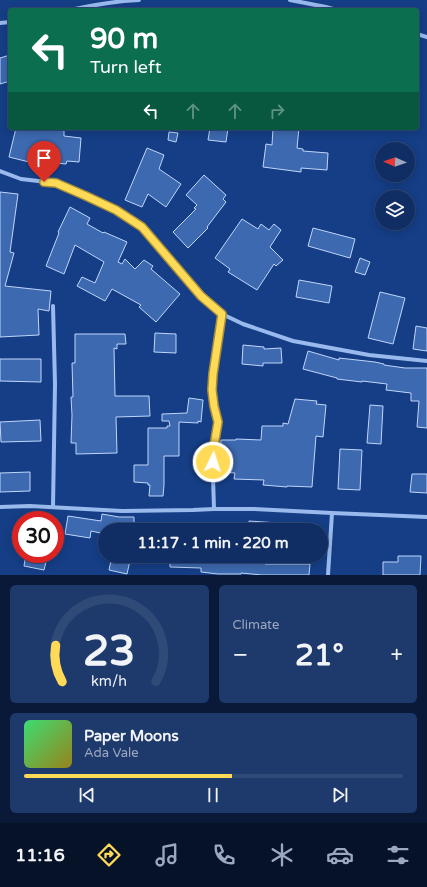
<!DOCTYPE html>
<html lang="en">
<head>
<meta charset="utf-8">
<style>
	body { margin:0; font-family:"Varela Round",sans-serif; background:#1e3a6d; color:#f1f3f6; height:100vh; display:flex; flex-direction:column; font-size:15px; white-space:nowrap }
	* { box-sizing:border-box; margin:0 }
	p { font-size:13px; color:#9ca8bf }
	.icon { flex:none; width:22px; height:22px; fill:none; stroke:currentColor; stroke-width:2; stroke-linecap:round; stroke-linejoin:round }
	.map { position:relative; height:575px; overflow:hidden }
	.panel { display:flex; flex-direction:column; gap:10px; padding:10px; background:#091937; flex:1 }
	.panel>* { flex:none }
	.banner { position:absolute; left:8px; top:8px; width:411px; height:122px; border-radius:4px; box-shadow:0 2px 10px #0003,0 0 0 1px #304a78; background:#0b6e4f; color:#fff; overflow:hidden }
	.needle { width:26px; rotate:272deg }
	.buttons { position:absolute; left:375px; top:142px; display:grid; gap:8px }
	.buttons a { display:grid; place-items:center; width:40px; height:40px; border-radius:50%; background:#102e64; box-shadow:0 2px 10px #0003,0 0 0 1px #304a78; font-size:20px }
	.speed { position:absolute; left:12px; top:511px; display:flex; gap:8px; font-size:20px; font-weight:700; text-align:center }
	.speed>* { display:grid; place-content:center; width:52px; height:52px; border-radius:50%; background:#102e64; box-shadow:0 2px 10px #0003,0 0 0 1px #304a78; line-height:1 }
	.speed .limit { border:6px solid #d22; background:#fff; color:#111 }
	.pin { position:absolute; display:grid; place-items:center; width:34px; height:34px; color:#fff; margin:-41px -17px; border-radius:50% 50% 50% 0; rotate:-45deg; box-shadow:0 0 4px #0007 }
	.pin .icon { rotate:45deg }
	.me { position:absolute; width:44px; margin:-22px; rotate:4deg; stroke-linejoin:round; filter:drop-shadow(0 0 3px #0008) }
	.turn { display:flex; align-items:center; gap:14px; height:84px; padding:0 16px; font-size:18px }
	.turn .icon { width:52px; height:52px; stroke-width:2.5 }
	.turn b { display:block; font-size:28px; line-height:34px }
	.lanes { display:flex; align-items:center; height:38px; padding:0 16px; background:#0003; justify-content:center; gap:20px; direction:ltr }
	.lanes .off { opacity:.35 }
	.big { font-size:30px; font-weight:700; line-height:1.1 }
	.panel .widget { flex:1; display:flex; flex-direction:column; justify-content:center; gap:6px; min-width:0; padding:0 14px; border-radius:6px; background:#1e3a6d }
	.panel .dial { align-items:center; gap:0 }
	.dial svg { height:104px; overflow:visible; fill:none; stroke:#304a78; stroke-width:7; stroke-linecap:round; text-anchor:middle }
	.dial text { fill:#f1f3f6; stroke:none }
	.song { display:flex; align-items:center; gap:12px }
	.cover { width:48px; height:48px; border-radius:6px; background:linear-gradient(135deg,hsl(140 70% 55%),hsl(50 70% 35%)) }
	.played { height:4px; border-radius:2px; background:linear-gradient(90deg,#ffda57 55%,#304a78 55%) }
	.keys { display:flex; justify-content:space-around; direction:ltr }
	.heat { display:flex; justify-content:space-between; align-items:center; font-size:22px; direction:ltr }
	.panel .tiles { flex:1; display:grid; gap:10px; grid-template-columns:1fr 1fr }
	.widget:last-child { grid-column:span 2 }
	.trip { position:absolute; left:98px; top:523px; width:230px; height:40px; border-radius:20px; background:#102e64; box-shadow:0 2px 10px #0003,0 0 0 1px #304a78; font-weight:700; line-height:40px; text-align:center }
	.tab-bar { display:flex; height:64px; justify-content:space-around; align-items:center; background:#061228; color:#9ca8bf }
	.tab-bar .icon { width:28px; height:28px }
	.tab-bar .current { color:#ffda57 }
	.tab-bar b { font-size:18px; color:#f1f3f6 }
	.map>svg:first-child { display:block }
	.building { fill:#3d69b0; stroke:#c0d6fa }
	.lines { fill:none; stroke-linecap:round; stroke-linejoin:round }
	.minor { stroke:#9abaee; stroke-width:4 }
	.route-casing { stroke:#a68e39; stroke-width:10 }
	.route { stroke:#ffda57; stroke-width:7 }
</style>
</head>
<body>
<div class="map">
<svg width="427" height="575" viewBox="0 0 427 575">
	<rect width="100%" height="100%" fill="#153e86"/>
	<!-- building -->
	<g class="building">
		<polygon points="10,55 10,81 0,84 0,58"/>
		<polygon points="16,128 37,128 37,129 64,130 64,136 81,138 79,162 67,161 66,164 55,163 56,160 30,158 29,162 9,157"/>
		<polygon points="210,128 228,128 226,142 208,140"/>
		<polygon points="273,128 299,128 297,148 303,149 303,151 328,153 327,170 301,168 301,172 263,167 266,144 272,145"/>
		<polygon points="169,132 178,133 176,142 168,140"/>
		<polygon points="147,148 164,155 159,169 181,184 166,207 148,194 142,207 125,200"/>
		<polygon points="204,175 226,195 223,199 226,202 207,227 208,228 188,248 173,232 196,209 194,208 197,205 186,195"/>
		<polygon points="0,192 18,194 10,252 14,253 5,286 51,291 49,311 38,309 39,335 0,337"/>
		<polygon points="70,207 90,218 87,224 103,233 104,232 127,242 118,262 122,264 125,259 135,269 144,260 153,266 151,269 180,294 156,322 139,307 141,305 112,289 105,301 77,286 82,277 95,283 104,262 75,245 64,274 46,266 59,233 58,232"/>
		<polygon points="242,219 258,229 261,224 269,230 274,224 281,230 270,247 283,260 276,266 274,264 257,290 228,272 230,269 215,258"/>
		<polygon points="313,228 355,239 350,258 308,246"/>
		<polygon points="360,258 370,262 365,275 355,272"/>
		<polygon points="299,280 332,286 329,303 296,297"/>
		<polygon points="380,292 405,298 393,344 368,338"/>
		<polygon points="416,326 427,328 427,351 413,349"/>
		<polygon points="155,333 176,334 176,353 154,352"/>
		<polygon points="75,334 125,334 126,344 117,344 117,349 114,348 115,396 149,396 150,416 116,417 117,453 76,454 76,443 71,443 72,415 71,397 73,397 72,363 75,363"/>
		<polygon points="243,345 264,347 264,349 281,348 282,363 263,363 263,366 242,364"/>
		<polygon points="308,351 339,360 339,358 375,362 384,364 384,365 405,368 427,368 427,428 417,427 419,401 411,401 411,393 386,390 387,384 362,381 362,382 337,379 337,378 303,369"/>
		<polygon points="0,359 41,359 41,382 0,381"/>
		<polygon points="189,398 203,400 201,422 198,421 198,423 179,422 179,456 164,456 164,485 163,496 149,496 150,485 148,485 148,483 134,482 134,465 148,465 148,428 167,428 167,426 170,426 169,421 162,421 162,414 187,413"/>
		<polygon points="295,399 317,401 316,404 326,405 323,437 316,436 312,487 287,486 287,487 263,485 264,480 234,479 235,473 219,472 221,440 236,440 236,439 261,440 262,426 283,426 283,423 288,424"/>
		<polygon points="370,405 383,406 381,444 367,443"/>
		<polygon points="40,420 41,441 1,442 0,422"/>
		<polygon points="340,449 362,450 360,490 338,489"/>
		<polygon points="30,472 30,491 0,492 0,473"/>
		<polygon points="412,474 427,474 427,493 410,492"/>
		<polygon points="102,514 119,517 134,517 134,527 113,526 113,530 105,530 105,534 91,531 90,538 65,534 68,516 101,521"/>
		<polygon points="249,521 279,523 279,530 248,530"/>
		<polygon points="26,554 48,554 44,570 24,566"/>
		<polygon points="112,556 131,556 127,574 109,570"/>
		<polygon points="170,556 265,556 265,564 310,564 309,575 262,575 241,573 241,574 218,574 201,572 201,568 170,567"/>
		<polygon points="398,556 421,556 420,575 383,575 383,562 398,562"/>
	</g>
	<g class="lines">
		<!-- minor -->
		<g class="minor">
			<polyline points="290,0 326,7 337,10"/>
			<path d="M70,10c23,-5 46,-9 69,-10"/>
			<polyline points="0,23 10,22"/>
			<polyline points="417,34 427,37"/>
			<polyline points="0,171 21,179 56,183 86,196 116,210 142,227 201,296 222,314 243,324 293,341 369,355 427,361"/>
			<polyline points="53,306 55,384 53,507"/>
			<polyline points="0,507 30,506 122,511 193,510 214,509 254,509 332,513 427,517"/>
			<polyline points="214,509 213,477 214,446 218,422 214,406 212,390 213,374 222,314"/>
			<polyline points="328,575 332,513"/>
		</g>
	</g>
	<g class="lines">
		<defs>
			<polyline id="route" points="44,182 56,183 86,196 116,210 142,227 201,296 222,314 213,374 212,390 214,406 218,422 214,446 213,462"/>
		</defs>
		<!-- route casing -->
		<use href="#route" class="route-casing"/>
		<!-- route -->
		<use href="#route" class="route"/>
	</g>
</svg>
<div class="buttons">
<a><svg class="needle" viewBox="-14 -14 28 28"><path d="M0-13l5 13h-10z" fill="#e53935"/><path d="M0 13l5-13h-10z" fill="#9ca8bf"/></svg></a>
<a><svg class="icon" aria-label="layers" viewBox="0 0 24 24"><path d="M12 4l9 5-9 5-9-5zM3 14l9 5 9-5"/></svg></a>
</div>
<div class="speed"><div class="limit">30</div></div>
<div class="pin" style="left:44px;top:182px;background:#d93025"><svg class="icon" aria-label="arrive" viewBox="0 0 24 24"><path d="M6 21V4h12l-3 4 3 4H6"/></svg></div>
<svg class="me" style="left:213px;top:462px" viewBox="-20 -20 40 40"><circle r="17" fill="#ffda57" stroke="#fff" stroke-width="3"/><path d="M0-11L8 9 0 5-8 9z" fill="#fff"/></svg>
<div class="trip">11:17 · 1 min · 220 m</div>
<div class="banner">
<div class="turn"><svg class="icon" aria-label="left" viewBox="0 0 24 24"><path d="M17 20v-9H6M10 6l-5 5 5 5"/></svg><div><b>90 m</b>Turn left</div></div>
<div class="lanes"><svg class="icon" aria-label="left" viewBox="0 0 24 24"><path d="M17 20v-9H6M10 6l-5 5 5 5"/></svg><svg class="icon off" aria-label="ahead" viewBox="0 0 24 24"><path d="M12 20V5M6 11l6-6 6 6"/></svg><svg class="icon off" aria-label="ahead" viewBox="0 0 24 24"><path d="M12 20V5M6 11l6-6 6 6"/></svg><svg class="icon off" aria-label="right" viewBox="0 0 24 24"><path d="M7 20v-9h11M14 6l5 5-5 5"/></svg></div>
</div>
</div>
<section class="panel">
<div class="tiles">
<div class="widget dial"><svg viewBox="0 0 100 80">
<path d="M14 69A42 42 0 1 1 86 69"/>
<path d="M14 69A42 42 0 0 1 9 41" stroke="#ffda57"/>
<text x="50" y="56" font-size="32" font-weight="700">23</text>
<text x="50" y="72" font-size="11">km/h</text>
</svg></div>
<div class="widget"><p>Climate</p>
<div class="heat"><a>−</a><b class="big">21°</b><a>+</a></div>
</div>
<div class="widget">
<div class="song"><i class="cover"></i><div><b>Paper Moons</b><p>Ada Vale</p></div></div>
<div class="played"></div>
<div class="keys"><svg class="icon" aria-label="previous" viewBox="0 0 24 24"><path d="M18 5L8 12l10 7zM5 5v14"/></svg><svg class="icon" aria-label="pause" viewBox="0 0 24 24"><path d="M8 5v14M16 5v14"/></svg><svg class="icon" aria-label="next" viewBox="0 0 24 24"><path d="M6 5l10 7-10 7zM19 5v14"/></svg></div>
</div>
</div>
</section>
<nav class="tab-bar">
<b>11:16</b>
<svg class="icon current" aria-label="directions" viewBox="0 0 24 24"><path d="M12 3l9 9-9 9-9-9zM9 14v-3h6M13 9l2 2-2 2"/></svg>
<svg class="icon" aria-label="music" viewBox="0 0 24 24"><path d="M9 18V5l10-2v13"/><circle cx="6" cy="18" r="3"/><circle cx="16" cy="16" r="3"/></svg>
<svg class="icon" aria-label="phone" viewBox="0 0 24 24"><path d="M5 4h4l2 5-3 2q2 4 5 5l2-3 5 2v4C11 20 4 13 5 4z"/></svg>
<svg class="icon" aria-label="climate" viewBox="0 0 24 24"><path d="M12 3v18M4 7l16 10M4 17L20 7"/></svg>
<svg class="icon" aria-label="car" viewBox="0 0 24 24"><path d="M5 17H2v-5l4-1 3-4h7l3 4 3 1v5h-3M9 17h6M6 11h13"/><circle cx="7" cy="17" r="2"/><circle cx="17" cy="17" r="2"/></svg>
<svg class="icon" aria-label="filters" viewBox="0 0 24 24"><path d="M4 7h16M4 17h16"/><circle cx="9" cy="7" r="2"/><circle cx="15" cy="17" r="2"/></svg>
</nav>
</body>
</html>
